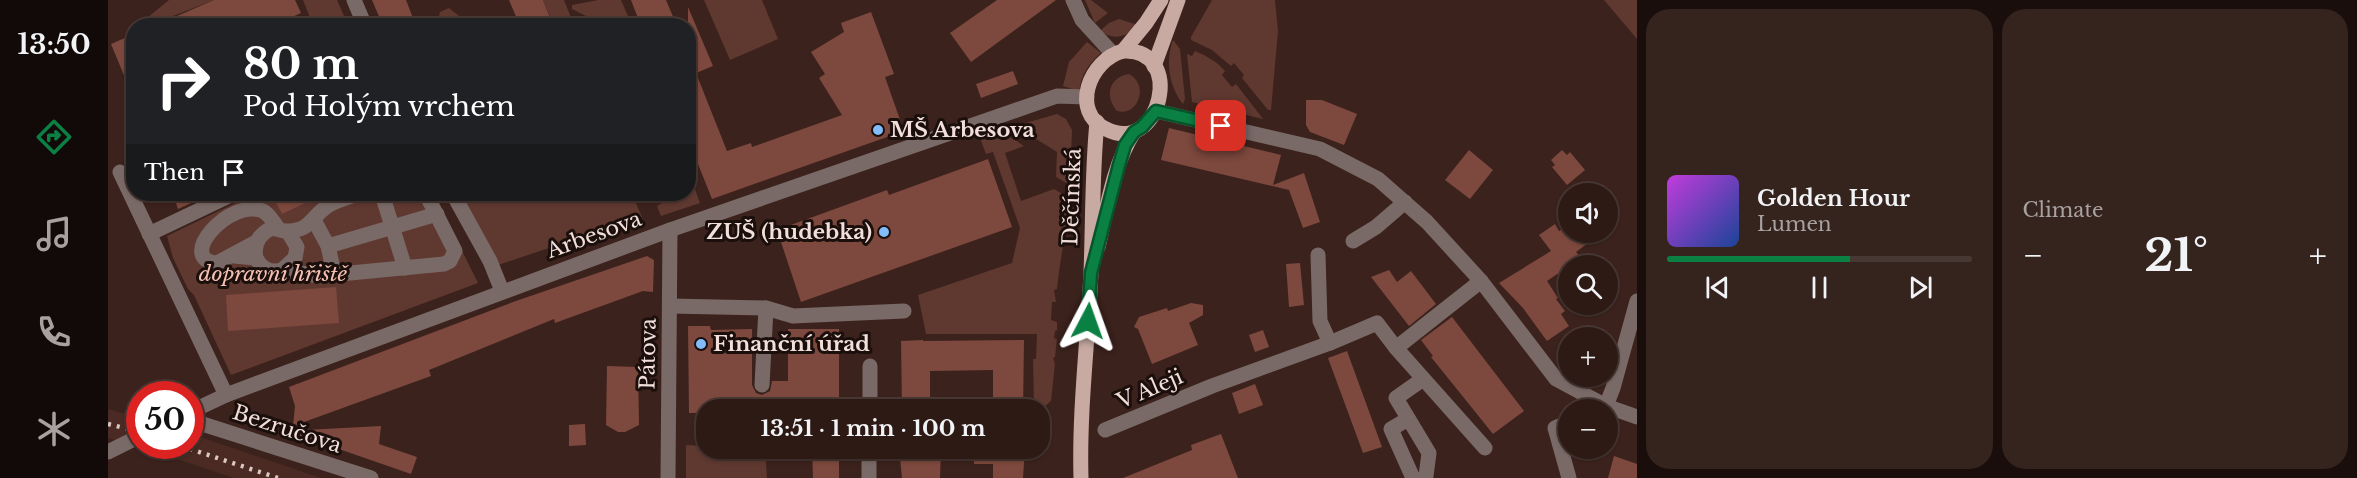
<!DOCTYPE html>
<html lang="en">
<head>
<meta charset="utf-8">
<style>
	body { margin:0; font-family:"Libre Baskerville",serif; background:#35231e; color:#f1f3f6; height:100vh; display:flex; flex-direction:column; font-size:22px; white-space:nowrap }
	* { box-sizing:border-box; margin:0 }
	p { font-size:20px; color:#a7a1a0 }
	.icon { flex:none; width:33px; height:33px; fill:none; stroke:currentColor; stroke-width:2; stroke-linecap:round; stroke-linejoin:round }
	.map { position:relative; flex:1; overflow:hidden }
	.sheet { display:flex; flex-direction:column; gap:9px; padding:9px; background:#190e0c; width:720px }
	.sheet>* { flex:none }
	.hud { position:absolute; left:18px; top:18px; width:570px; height:183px; border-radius:24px; box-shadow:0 2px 4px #0004,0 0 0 2px #483834; background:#202124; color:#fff; overflow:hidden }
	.controls { position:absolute; left:1450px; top:183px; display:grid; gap:12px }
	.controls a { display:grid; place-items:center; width:60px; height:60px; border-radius:50%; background:#2d1a15; box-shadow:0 2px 4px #0004,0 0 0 2px #483834; font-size:30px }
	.speed { position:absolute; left:18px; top:381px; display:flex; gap:12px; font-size:30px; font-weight:700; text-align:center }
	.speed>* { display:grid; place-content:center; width:78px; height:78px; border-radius:50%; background:#2d1a15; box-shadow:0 2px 4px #0004,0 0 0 2px #483834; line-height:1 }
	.speed .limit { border:9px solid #d22; background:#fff; color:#111 }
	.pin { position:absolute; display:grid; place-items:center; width:51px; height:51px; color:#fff; margin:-26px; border-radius:12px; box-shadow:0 3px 9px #0006 }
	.me { position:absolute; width:66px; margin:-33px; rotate:4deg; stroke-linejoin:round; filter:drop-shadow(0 0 4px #0008) }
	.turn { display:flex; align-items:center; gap:21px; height:126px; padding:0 18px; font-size:27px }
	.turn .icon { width:78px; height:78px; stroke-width:2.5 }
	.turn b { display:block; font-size:42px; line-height:51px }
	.then { display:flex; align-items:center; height:57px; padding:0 18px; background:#0003; gap:12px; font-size:22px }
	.big { font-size:45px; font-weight:700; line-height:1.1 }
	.sheet .card { flex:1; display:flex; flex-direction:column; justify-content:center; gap:9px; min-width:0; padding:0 21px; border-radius:24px; background:#35231e }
	.song { display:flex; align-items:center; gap:18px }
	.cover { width:72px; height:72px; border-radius:9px; background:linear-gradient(135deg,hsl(290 70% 55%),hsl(220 70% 35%)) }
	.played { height:6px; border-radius:3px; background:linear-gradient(90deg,#0b8043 60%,#483834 60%) }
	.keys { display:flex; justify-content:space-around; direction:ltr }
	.heat { display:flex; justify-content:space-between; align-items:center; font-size:33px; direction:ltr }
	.sheet .tiles { flex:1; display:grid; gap:9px; grid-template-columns:repeat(2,1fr) }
	.trip { position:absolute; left:588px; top:399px; width:354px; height:60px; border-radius:24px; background:#2d1a15; box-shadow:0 2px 4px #0004,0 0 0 2px #483834; font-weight:700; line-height:60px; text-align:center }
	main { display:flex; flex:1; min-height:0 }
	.dock { display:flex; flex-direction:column; width:108px; justify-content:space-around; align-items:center; background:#120a08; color:#a7a1a0 }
	.dock .icon { width:42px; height:42px }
	.dock .current { color:#0b8043 }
	.dock b { font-size:27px; color:#f1f3f6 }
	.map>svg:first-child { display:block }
	.built { fill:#4a2a22 }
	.green { fill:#5f3830 }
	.building { fill:#7d483d }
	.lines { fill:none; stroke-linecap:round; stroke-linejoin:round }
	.minor { stroke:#796a67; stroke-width:15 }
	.major { stroke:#c8aaa3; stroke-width:15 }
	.rail { stroke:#dbc7c3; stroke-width:4.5; stroke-dasharray:3 6; stroke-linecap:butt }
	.route-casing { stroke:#07532c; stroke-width:15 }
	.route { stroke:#0b8043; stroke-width:10 }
	.poi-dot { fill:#83bcfa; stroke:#1b0f0c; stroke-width:2 }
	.labels { text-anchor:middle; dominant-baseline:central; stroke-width:6; stroke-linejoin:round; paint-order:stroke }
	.poi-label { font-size:21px; font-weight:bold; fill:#f2dfdb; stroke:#1b0f0c; text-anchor:start }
	.street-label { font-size:21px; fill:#f2dfdb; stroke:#1b0f0c }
	.park-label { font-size:21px; font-style:italic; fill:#f5c0b4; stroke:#1b0f0c }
</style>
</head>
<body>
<main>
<nav class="dock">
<b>13:50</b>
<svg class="icon current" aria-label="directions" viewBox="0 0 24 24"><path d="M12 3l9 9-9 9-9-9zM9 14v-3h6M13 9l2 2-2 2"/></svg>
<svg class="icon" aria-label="music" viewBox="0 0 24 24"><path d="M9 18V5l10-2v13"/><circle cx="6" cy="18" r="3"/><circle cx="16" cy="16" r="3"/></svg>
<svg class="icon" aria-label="phone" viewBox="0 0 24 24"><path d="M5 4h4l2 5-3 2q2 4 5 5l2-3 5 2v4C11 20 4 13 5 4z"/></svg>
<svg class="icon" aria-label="climate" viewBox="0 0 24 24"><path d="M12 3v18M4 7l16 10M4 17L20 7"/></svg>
</nav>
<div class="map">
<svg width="1529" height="478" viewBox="0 0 1529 478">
	<rect width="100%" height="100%" fill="#3c221c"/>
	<!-- built -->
	<polygon class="built" points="0,409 31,418 32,446 82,446 83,434 213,478 126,478 33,447 0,438"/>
	<!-- green -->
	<g class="green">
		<polygon points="61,0 106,0 42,25 39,18"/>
		<polygon points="195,0 229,0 240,25 191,25 203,20"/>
		<polygon points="435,0 456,0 466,25 445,25"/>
		<polygon points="490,0 513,0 524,25 496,25 464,9 464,5"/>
		<polygon points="596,0 654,0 670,39 622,60"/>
		<polygon points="977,0 983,0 1000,13 987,23"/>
		<polygon points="1104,0 1167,0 1170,31 1163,110 1160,110 1134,78 1136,75 1126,63 1123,66 1104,50 1083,40 1083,37"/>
		<polygon points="1496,0 1529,0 1529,40 1529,39"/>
		<polygon points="341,8 351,16 354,25 329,25 332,12"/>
		<path d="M1011,19l19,6c-11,12 -24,16 -38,6l9,-8z"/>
		<path d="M1065,40l7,9 5,50 -2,5c-14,-17 -18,-43 -10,-64z"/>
		<path d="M979,42l14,11c-13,11 -19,21 -22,38l-16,-5 6,-24z"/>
		<path d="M1087,51c12,5 21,10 30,20l-3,4 10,12 4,-3 27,35 -71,-17 -5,-48 5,2z"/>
		<path d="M1021,74c20,10 10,43 -12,37 -13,-15 -8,-34 12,-37z"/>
		<polygon points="949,114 958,119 964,130 962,185 948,177 949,152 907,126"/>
		<path d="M893,131l23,15 -19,7 16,48 33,-12 15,9c-2,31 -9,61 -12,91l-3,1 2,12h-4l-1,18 6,2v8l-2,1 -1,7 3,1 -2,18 -2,1 2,6 -4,37 -6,5 1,2 -6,4 -2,-4h-4l-1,-49h3l1,-25h-111l-8,-39 94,-32 8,-35 -27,-76 -7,2 -6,-16z"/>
		<polygon points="581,173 592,203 553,216 549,206 556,202 552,194 580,194"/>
		<polygon points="146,194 326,194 370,283 123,375 86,295 80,289 65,258 59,236"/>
		<polygon points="352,194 524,194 534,217 390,265"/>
		<polygon points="578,445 598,446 598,448 657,449 659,478 578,478"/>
	</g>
	<!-- building -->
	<g class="building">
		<polygon points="106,0 187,0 193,13 164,26 46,26"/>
		<polygon points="264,0 298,0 308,26 275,26"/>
		<polygon points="401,0 435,0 445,26 412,26"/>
		<polygon points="523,0 558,0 569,26 533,26"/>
		<polygon points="889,0 948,0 863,62 842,33"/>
		<polygon points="580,7 605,66 588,73 619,151 643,143 644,147 734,115 711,78 717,74 703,52 736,32 733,23 763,12 786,74 777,77 796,131 604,199 580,139"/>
		<polygon points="26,34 25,97 3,44"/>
		<polygon points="905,71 910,84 873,98 868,84"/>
		<polygon points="1198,100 1214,100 1249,114 1236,145 1202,132 1198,125"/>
		<polygon points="1061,128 1173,155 1165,185 1196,173 1212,222 1195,228 1181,190 1053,160"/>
		<polygon points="1361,150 1385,170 1362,199 1337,180"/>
		<polygon points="1454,150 1459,155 1462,152 1477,170 1459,185 1444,167 1447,165 1443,160"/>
		<polygon points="880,159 904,227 693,302 669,230 779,190 781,195"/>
		<polygon points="75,194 103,194 70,209 66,197"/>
		<polygon points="164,194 216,194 174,214"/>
		<polygon points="1447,224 1451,231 1461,225 1461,232 1495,232 1468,252 1473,258 1439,281 1450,298 1448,299 1457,311 1453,314 1461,326 1439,341 1415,308 1391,283 1443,251 1431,235"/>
		<polygon points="539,256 546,260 545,292 535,291 447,323 446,319 321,370 323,376 185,426 187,406 181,387 405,302"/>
		<polygon points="1192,263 1196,305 1181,307 1178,264"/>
		<polygon points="1281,270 1289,282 1303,271 1328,304 1301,326 1263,277"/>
		<polygon points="228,287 231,323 120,331 118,295"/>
		<polygon points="1083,303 1095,305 1095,315 1081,323 1090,345 1044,364 1030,329 1026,327 1031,317 1059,308 1060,311"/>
		<polygon points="1344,317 1416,411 1385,434 1323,357 1325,356 1313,340"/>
		<polygon points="580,326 602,326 603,330 644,329 644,385 648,393 654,395 662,391 664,381 680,381 680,329 731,329 731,410 704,410 704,400 644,400 644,410 598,410 598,413 581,413"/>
		<polygon points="1155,330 1161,347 1147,352 1141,335"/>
		<polygon points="815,340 815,341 916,340 915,410 885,410 885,370 822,371 822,410 794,410 793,341"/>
		<polygon points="1239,351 1274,447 1255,453 1220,358"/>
		<polygon points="499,366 530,367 531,425 517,432 510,432 498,425"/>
		<polygon points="1147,384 1155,405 1131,414 1124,393"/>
		<polygon points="477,424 478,445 461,446 461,425"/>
		<polygon points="273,426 271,444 309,457 303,474 179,431"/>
		<polygon points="1113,434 1130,478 1015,478 1084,450 1083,445"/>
		<polygon points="704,448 731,448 731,478 705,478"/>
		<polygon points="791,448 833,448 832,478 794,478"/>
		<polygon points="865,448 917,448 915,478 885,478 885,464 866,464"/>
		<polygon points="1506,456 1529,464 1529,478 1500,478"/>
	</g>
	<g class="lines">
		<!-- minor -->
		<g class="minor">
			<polyline points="246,0 257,26"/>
			<polyline points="965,0 974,20 1005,54"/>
			<polyline points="1048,111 1212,149 1270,179 1319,222 1373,281 1448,379 1498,406 1529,417"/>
			<polyline points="12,172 118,395"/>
			<polyline points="274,194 297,268"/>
			<polyline points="345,194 382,261 394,291"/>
			<polyline points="206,220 220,246 226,273"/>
			<path d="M178,231c24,0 24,-12 40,-24 8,-6 21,-9 31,-13"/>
			<polyline points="41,234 125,194"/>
			<polyline points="1245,241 1268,227 1297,202"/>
			<path d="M148,242l-39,21c-42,-3 12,-66 46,-52 6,3 11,12 15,17"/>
			<polyline points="220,246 329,214"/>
			<polyline points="1210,255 1212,321 1222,343 1269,323 1288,348 1373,281"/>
			<path d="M126,256l22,2c6,11 14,15 26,12l13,-12 2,-11 -9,-15 -16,-4c-13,6 -19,16 -16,30"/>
			<polyline points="174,270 211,276 336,264 342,261 347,251 318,194"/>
			<polyline points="562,306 658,308 685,316 796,311"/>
			<polyline points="1288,348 1377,448"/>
			<polyline points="654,385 658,308"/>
			<polyline points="1498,406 1505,388 1529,301"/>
			<polyline points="762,410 762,366"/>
			<polyline points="82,412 118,395 562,230 949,96 979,97"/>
			<polyline points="1300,419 1283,429 1305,478"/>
			<polyline points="82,420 263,478"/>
			<polyline points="1461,422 1447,428 1461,478"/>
			<polyline points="997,430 1104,386 1222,343"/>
			<polyline points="0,452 32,436"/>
			<polyline points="560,478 562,230"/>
			<polyline points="761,478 761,448"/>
			<polyline points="1315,478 1318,476 1321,453 1288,398 1315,379"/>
		</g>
		<!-- major -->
		<g class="major">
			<path d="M1015,51c63,-4 38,106 -17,78 -36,-17 -17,-69 17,-78z"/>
			<polyline points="1015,51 1038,23 1053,0"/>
			<polyline points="1046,66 1070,0"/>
			<path d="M990,247c9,-38 15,-82 36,-115"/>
			<path d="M973,478c-2,-69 7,-137 10,-206 2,-50 1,-100 6,-150"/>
		</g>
		<!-- rail -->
		<g class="rail">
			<polyline points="0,424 32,432"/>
			<polyline points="73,446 170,478"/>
		</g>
	</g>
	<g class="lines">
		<defs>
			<polyline id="route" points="980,321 983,273 1011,165 1017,145 1026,132 1034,127 1048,111 1113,126"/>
		</defs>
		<!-- route casing -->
		<use href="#route" class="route-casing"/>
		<!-- route -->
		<use href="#route" class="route"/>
	</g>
	<!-- markers -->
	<g class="poi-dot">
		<circle cx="770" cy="130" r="6"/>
		<circle cx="776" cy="232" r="6"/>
		<circle cx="593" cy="344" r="6"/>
	</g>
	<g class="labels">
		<!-- poi labels -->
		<g class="poi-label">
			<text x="782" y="130">MŠ Arbesova</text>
			<text x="764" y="232" text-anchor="end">ZUŠ (hudebka)</text>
			<text x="605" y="344">Finanční úřad</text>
		</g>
		<!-- street labels -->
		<g class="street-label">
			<text transform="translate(964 197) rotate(-88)">Děčínská</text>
			<text transform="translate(486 235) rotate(-20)">Arbesova</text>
			<text transform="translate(540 354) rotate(-89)">Pátova</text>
			<text transform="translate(1042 389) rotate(-23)">V Aleji</text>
			<text transform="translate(179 429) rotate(18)">Bezručova</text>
		</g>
		<!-- park labels -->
		<g class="park-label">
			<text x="165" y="274">dopravní hřiště</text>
		</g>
	</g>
</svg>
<div class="controls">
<a><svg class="icon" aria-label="sound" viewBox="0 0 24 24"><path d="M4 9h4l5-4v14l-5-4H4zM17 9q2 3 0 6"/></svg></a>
<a><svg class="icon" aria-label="search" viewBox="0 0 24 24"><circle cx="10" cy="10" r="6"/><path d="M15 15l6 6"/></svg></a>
<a>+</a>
<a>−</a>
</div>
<div class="speed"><div class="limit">50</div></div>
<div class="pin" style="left:1113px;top:126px;background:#d93025"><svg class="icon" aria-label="arrive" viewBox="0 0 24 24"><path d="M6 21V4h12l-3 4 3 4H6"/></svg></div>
<svg class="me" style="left:980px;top:321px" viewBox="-20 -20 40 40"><path d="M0-17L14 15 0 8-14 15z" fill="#0b8043" stroke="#fff" stroke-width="4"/></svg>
<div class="trip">13:51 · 1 min · 100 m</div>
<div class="hud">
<div class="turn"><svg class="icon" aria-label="right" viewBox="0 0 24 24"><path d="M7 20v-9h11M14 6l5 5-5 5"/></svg><div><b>80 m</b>Pod Holým vrchem</div></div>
<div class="then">Then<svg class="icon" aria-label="arrive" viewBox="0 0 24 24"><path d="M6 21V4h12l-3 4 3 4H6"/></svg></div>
</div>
</div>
<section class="sheet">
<div class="tiles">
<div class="card">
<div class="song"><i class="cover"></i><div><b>Golden Hour</b><p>Lumen</p></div></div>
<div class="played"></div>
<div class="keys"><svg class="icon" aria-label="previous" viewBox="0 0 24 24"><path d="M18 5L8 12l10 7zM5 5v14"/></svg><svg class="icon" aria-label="pause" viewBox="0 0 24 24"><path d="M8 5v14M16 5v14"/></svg><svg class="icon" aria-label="next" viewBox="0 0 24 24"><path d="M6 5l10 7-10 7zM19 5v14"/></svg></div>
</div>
<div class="card"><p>Climate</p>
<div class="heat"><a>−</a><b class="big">21°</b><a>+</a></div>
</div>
</div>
</section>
</main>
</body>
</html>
